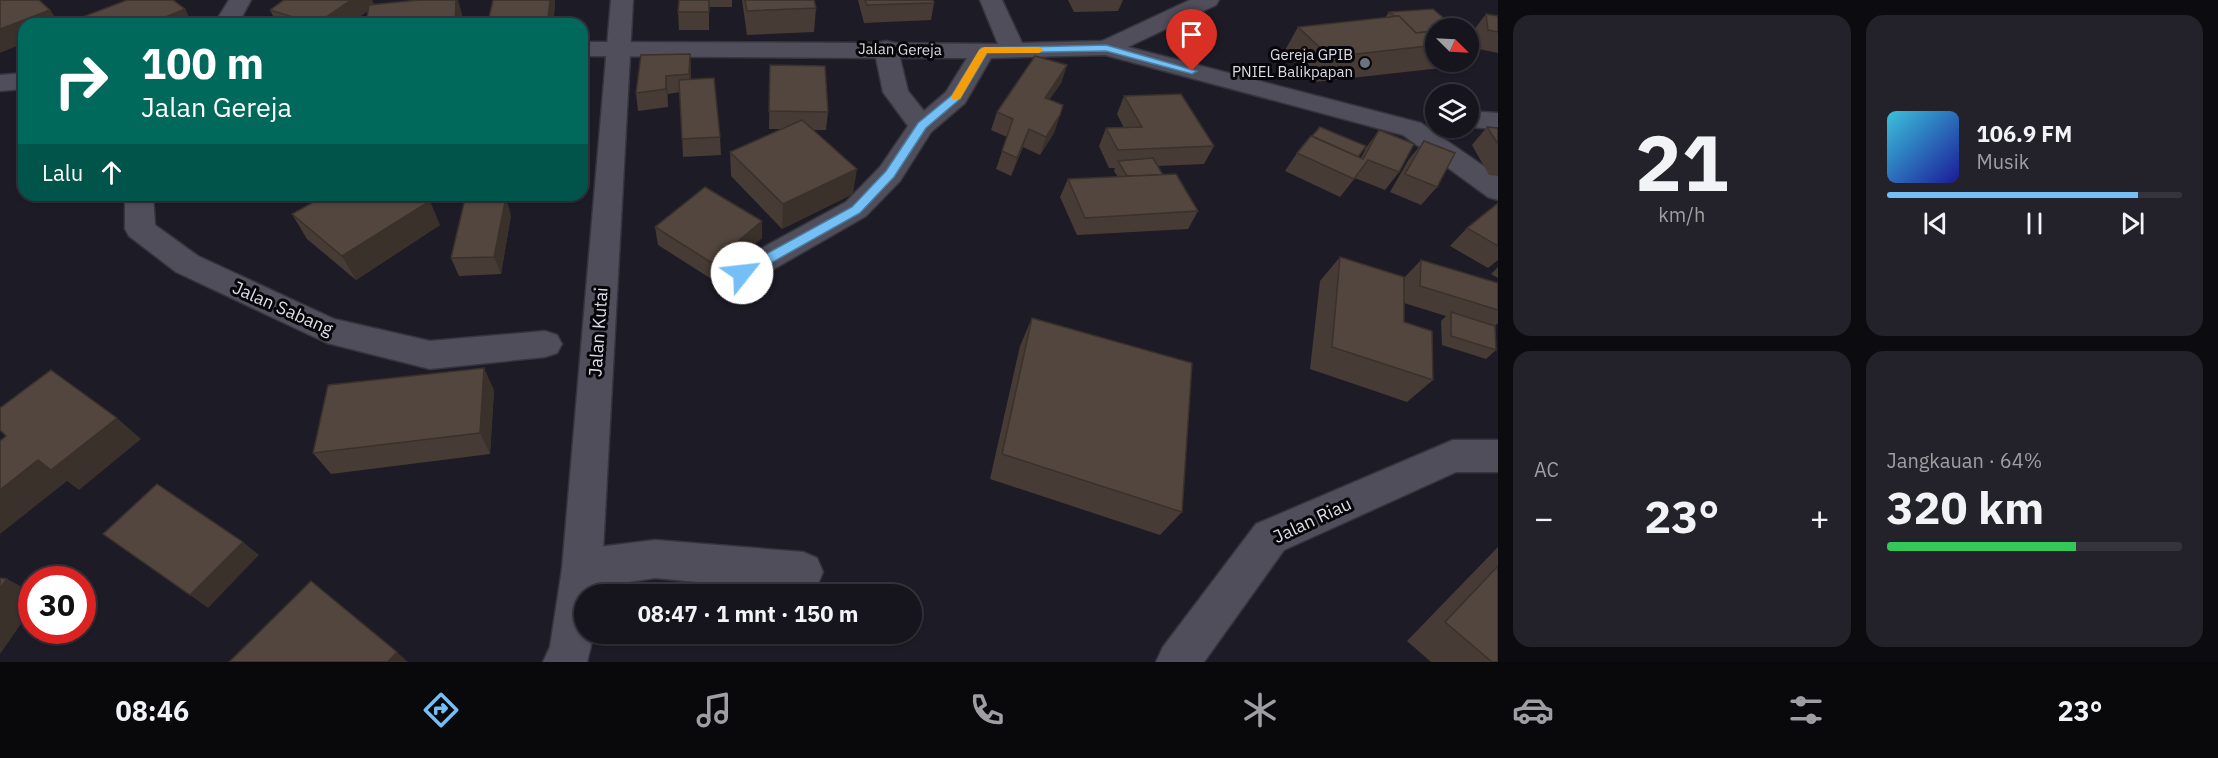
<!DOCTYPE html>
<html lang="id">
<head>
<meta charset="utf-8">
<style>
	body { margin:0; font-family:"IBM Plex Sans",sans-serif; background:#232129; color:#f1f3f6; height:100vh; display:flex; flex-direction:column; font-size:22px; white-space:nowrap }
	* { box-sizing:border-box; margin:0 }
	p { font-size:20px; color:#9e9ea3 }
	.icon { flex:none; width:33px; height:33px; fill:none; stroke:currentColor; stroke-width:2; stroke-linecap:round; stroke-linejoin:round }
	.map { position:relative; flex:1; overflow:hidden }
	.drawer { display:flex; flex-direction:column; gap:15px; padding:15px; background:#0c0b0f; width:720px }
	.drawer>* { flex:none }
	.top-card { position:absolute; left:18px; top:18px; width:570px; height:183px; border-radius:18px; box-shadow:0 2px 4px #0004,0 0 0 2px #35333b; background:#00695c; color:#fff; overflow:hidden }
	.needle { width:39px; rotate:114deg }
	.tools { position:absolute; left:1425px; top:18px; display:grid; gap:12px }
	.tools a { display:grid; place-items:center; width:54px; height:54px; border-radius:50%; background:#16141c; box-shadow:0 2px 4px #0004,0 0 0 2px #35333b; font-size:30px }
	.speed { position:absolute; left:18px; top:566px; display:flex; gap:12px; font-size:30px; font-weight:700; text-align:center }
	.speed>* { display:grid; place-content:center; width:78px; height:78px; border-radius:50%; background:#16141c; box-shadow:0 2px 4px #0004,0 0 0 2px #35333b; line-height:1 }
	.speed .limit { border:9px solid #d22; background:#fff; color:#111 }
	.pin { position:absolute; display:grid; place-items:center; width:51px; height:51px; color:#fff; margin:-62px -26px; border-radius:50% 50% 50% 0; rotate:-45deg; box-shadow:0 0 6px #0007 }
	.pin .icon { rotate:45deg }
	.me { position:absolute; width:66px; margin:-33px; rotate:61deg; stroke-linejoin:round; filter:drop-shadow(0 0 4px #0008) }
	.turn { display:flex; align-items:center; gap:21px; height:126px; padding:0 24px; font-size:27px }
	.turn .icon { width:78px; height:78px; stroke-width:2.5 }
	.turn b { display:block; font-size:42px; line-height:51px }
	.then { display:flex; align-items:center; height:57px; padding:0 24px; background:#0003; gap:12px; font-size:22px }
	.big { font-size:45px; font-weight:700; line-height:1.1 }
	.drawer .widget { flex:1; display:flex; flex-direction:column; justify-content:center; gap:9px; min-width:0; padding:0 21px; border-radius:18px; background:#232129 }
	.drawer .dial { align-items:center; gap:0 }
	.dial b { font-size:78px; line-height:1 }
	.song { display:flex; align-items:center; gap:18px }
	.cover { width:72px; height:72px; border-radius:9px; background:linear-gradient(135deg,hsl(190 70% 55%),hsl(240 70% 35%)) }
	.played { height:6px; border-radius:3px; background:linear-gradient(90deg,#74c0f6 85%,#35333b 85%) }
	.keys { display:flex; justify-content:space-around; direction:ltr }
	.heat { display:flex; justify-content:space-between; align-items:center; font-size:33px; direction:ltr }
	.charge { height:9px; border-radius:4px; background:linear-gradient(90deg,#34c759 64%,#35333b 0) }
	.drawer .tiles { flex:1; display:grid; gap:15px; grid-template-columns:repeat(2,1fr) }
	.trip { position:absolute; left:574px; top:584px; width:348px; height:60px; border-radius:30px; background:#16141c; box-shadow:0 2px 4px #0004,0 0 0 2px #35333b; font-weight:700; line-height:60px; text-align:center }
	.tabs { display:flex; height:96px; justify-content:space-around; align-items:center; background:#09080b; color:#9e9ea3 }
	.tabs .icon { width:42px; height:42px }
	.tabs .on { color:#74c0f6 }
	.tabs b { font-size:27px; color:#f1f3f6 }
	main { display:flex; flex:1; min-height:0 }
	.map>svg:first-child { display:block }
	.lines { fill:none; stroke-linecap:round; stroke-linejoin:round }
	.street-casing { stroke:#36353e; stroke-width:3 }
	.secondary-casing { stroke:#36353e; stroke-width:3 }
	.street { fill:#504e5b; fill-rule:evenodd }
	.secondary { fill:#504e5b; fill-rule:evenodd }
	.wall { fill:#473c35 }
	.shaded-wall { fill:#3a312b }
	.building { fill:#53463e; stroke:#3a312b; stroke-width:1.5 }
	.route { fill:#74c0f6; stroke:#4b7da0; stroke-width:1.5 }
	.slow { fill:#f59e0b }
	.worship-dot { fill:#6b7280; stroke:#07070b; stroke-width:2 }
	.labels { text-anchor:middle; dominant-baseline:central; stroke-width:6; stroke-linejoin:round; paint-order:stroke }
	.far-street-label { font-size:15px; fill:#dddce4; stroke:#07070b }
	.far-poi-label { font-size:15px; fill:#dddce4; stroke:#07070b; text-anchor:end }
	.street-label { font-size:18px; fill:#dddce4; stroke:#07070b }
</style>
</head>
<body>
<main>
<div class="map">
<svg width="1498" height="662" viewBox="0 0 1498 662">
	<rect width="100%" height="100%" fill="#1d1b26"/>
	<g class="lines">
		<defs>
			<g id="street">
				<polygon points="229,0 251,0 238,24 214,24"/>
				<path d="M980,0h22l20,43 80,-2 88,-41h29l-3,5 -88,42 293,76 77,53v24l-10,-3 -85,-62 -298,-80 -114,3 -26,45 -34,29 -31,49 -34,35 -113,65 -11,4 -11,-4 -5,-8 5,-8 115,-63 34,-35 28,-41 -25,-34 -7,-34 -294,-2v-14l295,1 9,-2 9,2 103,1zM900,58h67l-21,34 -22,19 -16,-20z"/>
				<polygon points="24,73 24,89 0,91 0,75"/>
				<polygon points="1468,111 1498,113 1498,129 1468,127"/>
				<polygon points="125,195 153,195 155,225 198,256 334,319 430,341 545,331 557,335 562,344 557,353 545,357 430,369 327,343 176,272 129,236 125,229"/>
				<polygon points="1453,440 1498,440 1498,472 1456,472 1284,550 1204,662 1156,662 1163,647 1256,524"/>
				<polygon points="655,540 803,552 817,558 823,572 817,586 803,592 655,578 582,589 568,583 562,569 568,555 582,549"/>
			</g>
			<polygon id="secondary" points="611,0 633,0 602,569 599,594 585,594 585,633 594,633 587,662 543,662 550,647 562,569"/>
		</defs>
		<!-- street casing -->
		<use href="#street" class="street-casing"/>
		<!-- secondary casing -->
		<use href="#secondary" class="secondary-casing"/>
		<!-- street -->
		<use href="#street" class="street"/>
		<!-- secondary -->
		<use href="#secondary" class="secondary"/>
	</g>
	<!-- wall -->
	<g class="wall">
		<polygon points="284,0 372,0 374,5 462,14 462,24 366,24 369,10 349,24 277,24 270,10"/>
		<polygon points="493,0 555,0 555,4 553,24 488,24"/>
		<polygon points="679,0 732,0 732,7 709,7 709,30 679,30 678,12"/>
		<polygon points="742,0 814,0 816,8 814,32 747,35"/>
		<polygon points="858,0 933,0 934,3 931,20 864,23"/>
		<polygon points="1068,0 1123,0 1118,11 1074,12"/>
		<polygon points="1389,12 1436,28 1436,62 1445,62 1441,68 1315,82 1284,52 1298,27 1385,18"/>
		<polygon points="1486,14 1498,16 1498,53 1474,48 1473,31"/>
		<polygon points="690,54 691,79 720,137 721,155 683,157 680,92 668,94 668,107 638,111 636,93"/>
		<polygon points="770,65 828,112 826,130 812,130 853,194 782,229 731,176 730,152 781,129 769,129"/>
		<polygon points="1067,65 1061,83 1049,100 1060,115 1054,133 1040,155 1023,147 1011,176 996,169 1007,137 991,130 997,112"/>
		<polygon points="1124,96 1214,146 1204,164 1158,166 1163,175 1198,211 1188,229 1077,235 1060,197 1068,179 1118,177 1114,171 1115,168 1109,168 1099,146 1106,128 1124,128 1117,114"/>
		<polygon points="1487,127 1498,128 1498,176 1489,175 1472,145"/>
		<polygon points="1379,130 1399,172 1385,190 1355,178 1340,197 1285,171 1297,153 1358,157 1361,158 1366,148"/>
		<polygon points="1424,141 1437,187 1421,205 1390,192 1409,159"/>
		<polygon points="1498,203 1498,260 1488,268 1450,246 1467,228"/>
		<polygon points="292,214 440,225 356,280 307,239"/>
		<polygon points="511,215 501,274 459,276 451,258"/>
		<polygon points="762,221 762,238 713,280 658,245 655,227"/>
		<polygon points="1340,257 1404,278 1421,260 1498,283 1498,323 1495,326 1496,350 1486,359 1442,345 1441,321 1446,316 1404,303 1404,322 1433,380 1407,402 1310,369 1320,281"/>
		<polygon points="1498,267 1498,278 1491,274"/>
		<polygon points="1032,318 1182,512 1160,535 990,479 1020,346"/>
		<polygon points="494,390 490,454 331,474 313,453"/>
		<polygon points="1498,547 1498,662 1431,662 1407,641"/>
	</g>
	<!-- shaded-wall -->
	<g class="shaded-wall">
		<polygon points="351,0 372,0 375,6 349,24 316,24"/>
		<polygon points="456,0 458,0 462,14 462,24 455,24"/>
		<polygon points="550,0 555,0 555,4 553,24 549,24 548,19"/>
		<polygon points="185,9 193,24 149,24"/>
		<polygon points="50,10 60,24 24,24 24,43 0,53 0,29"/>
		<polygon points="690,54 691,71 690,92 689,74"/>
		<polygon points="1067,65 1061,83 1038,116 1045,98"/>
		<polygon points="666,76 668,94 668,107 666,89"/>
		<polygon points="1060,115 1054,133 1040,155 1046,137"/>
		<polygon points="1029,129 1023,147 1011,176 1017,158"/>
		<polygon points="857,169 853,194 782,229 783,204"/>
		<polygon points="506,197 511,215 501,274 494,257"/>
		<polygon points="430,201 440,225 356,280 342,256"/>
		<polygon points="762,221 762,238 713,280 712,263"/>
		<polygon points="484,368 494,390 490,454 480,433"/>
		<polygon points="117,418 141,439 79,490 67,481 0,534 0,490 38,460"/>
		<polygon points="243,542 259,555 208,608 190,595"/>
		<polygon points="7,579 32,592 32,608 0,654 0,588"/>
		<polygon points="397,652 408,662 388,662"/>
	</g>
	<!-- building -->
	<g class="building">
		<polygon points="0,0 39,0 50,10 0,29"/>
		<polygon points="127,0 173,0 185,9 149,24 82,24 77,19"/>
		<polygon points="284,0 351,0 316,24 270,10"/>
		<polygon points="419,0 456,0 455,24 366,24 369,5"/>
		<polygon points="493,0 550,0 548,19 488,22"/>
		<polygon points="679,0 709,0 709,12 678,12"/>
		<polygon points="745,0 814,0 816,8 747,11"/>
		<polygon points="865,0 933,0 934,3 867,5"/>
		<polygon points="1433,9 1455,28 1436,28 1436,31 1416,33 1399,16 1395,16 1389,12"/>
		<polygon points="1486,14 1498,16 1498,32 1488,30"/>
		<polygon points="1399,16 1416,33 1436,31 1436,45 1330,57 1298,27"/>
		<polygon points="690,54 689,74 666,76 666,89 636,93 641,55"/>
		<polygon points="1035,56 1067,65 1045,98 1063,105 1060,115 1046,137 1029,129 1017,158 1002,151 1013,119 997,112"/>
		<polygon points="770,65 825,66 828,112 769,111"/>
		<polygon points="714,78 720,137 682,139 679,80"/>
		<polygon points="1181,94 1214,146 1118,150 1106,128 1142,127 1124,96"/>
		<polygon points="802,120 857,169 783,204 730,152"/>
		<polygon points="1320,127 1366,146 1358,157 1312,136"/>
		<polygon points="1487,127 1498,128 1498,144"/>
		<polygon points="1379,130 1414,144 1399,172 1368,160 1354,179 1297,153 1311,136 1363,159"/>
		<polygon points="1424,141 1455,153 1437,187 1405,174"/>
		<polygon points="1153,158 1163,175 1127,176 1118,161"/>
		<polygon points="1176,174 1198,211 1085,218 1068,179"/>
		<polygon points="705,187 762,221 712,263 655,227"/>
		<polygon points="326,195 422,195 430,201 342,256 292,214"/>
		<polygon points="506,197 494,257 451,258 465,199"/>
		<polygon points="1498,203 1498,246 1467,228"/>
		<polygon points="1340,257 1404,277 1404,322 1432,331 1433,380 1332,347"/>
		<polygon points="1421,260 1498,283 1498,310 1420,286"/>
		<polygon points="1451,312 1495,326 1496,350 1451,336"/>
		<polygon points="1032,318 1192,363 1182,512 1002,454"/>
		<polygon points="484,368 480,433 313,453 328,385"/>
		<polygon points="51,370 117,418 51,470 38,460 0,490 0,441 6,436 0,430 0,408"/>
		<polygon points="157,484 243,542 190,595 103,534"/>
		<polygon points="1498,566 1498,662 1492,662 1445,622"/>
		<polygon points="0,578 7,579 0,588"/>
		<polygon points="311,581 397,652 388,662 229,662"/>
	</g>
	<!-- route -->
	<polygon class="route" points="1106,45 1197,71 1192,74 1106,51 987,53 960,99 926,128 894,177 860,213 746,277 737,277 737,270 852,207 886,171 918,123 952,95 981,48"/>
	<!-- slow -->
	<polygon class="slow" points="984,47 1039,47 1044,50 1039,53 987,53 960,99 952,99 951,97 979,50"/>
	<!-- markers -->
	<circle class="worship-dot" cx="1365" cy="63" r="6"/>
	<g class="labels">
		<!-- far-street labels -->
		<g class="far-street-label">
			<text transform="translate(900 49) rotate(1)">Jalan Gereja</text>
		</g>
		<!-- far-poi labels -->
		<g class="far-poi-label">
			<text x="1353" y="54">Gereja GPIB<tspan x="1353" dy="17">PNIEL Balikpapan</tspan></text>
		</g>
		<!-- street labels -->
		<g class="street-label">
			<text transform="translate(283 308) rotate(24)">Jalan Sabang</text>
			<text transform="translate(598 332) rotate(-86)">Jalan Kutai</text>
			<text transform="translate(1312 520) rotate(-25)">Jalan Riau</text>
		</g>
	</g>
</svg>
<div class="tools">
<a><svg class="needle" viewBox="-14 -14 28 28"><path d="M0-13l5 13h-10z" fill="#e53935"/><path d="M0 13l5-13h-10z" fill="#9e9ea3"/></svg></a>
<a><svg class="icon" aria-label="layers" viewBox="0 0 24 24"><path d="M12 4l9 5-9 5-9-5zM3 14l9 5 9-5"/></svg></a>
</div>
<div class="speed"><div class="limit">30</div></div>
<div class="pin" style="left:1192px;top:71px;background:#d93025"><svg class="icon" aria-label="arrive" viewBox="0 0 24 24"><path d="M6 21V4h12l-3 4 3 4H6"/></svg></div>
<svg class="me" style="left:742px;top:273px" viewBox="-20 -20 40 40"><circle r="19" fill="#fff"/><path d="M0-13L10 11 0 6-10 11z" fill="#74c0f6"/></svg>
<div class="trip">08:47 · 1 mnt · 150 m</div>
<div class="top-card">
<div class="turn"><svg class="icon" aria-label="right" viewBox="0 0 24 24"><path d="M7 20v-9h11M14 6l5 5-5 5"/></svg><div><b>100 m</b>Jalan Gereja</div></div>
<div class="then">Lalu<svg class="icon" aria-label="ahead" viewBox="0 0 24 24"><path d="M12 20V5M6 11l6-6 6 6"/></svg></div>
</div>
</div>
<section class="drawer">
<div class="tiles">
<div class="widget dial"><b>21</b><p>km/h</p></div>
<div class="widget">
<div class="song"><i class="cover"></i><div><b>106.9 FM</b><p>Musik</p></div></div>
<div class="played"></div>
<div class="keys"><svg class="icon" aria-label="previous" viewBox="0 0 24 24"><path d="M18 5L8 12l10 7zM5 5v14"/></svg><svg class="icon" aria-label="pause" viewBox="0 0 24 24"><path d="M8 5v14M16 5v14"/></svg><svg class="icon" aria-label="next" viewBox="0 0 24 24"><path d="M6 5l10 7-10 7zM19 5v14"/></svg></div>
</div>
<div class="widget"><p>AC</p>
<div class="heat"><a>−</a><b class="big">23°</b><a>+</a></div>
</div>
<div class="widget"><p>Jangkauan · 64%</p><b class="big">320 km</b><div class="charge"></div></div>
</div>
</section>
</main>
<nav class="tabs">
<b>08:46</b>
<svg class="icon on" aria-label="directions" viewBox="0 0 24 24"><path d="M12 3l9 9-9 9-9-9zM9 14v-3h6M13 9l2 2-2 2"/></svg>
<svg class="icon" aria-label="music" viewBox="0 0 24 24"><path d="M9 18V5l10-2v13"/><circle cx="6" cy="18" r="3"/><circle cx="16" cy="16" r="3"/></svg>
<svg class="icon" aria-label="phone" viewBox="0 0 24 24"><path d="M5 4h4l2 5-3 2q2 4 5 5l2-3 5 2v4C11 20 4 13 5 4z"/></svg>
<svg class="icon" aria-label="climate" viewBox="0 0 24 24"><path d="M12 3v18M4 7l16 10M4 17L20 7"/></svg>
<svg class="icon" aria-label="car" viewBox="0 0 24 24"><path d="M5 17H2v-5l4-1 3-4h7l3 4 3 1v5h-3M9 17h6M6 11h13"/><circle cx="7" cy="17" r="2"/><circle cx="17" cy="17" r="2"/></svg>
<svg class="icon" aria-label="filters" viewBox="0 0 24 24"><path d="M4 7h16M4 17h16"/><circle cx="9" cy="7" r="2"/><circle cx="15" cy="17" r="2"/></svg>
<b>23°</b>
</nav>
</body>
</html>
